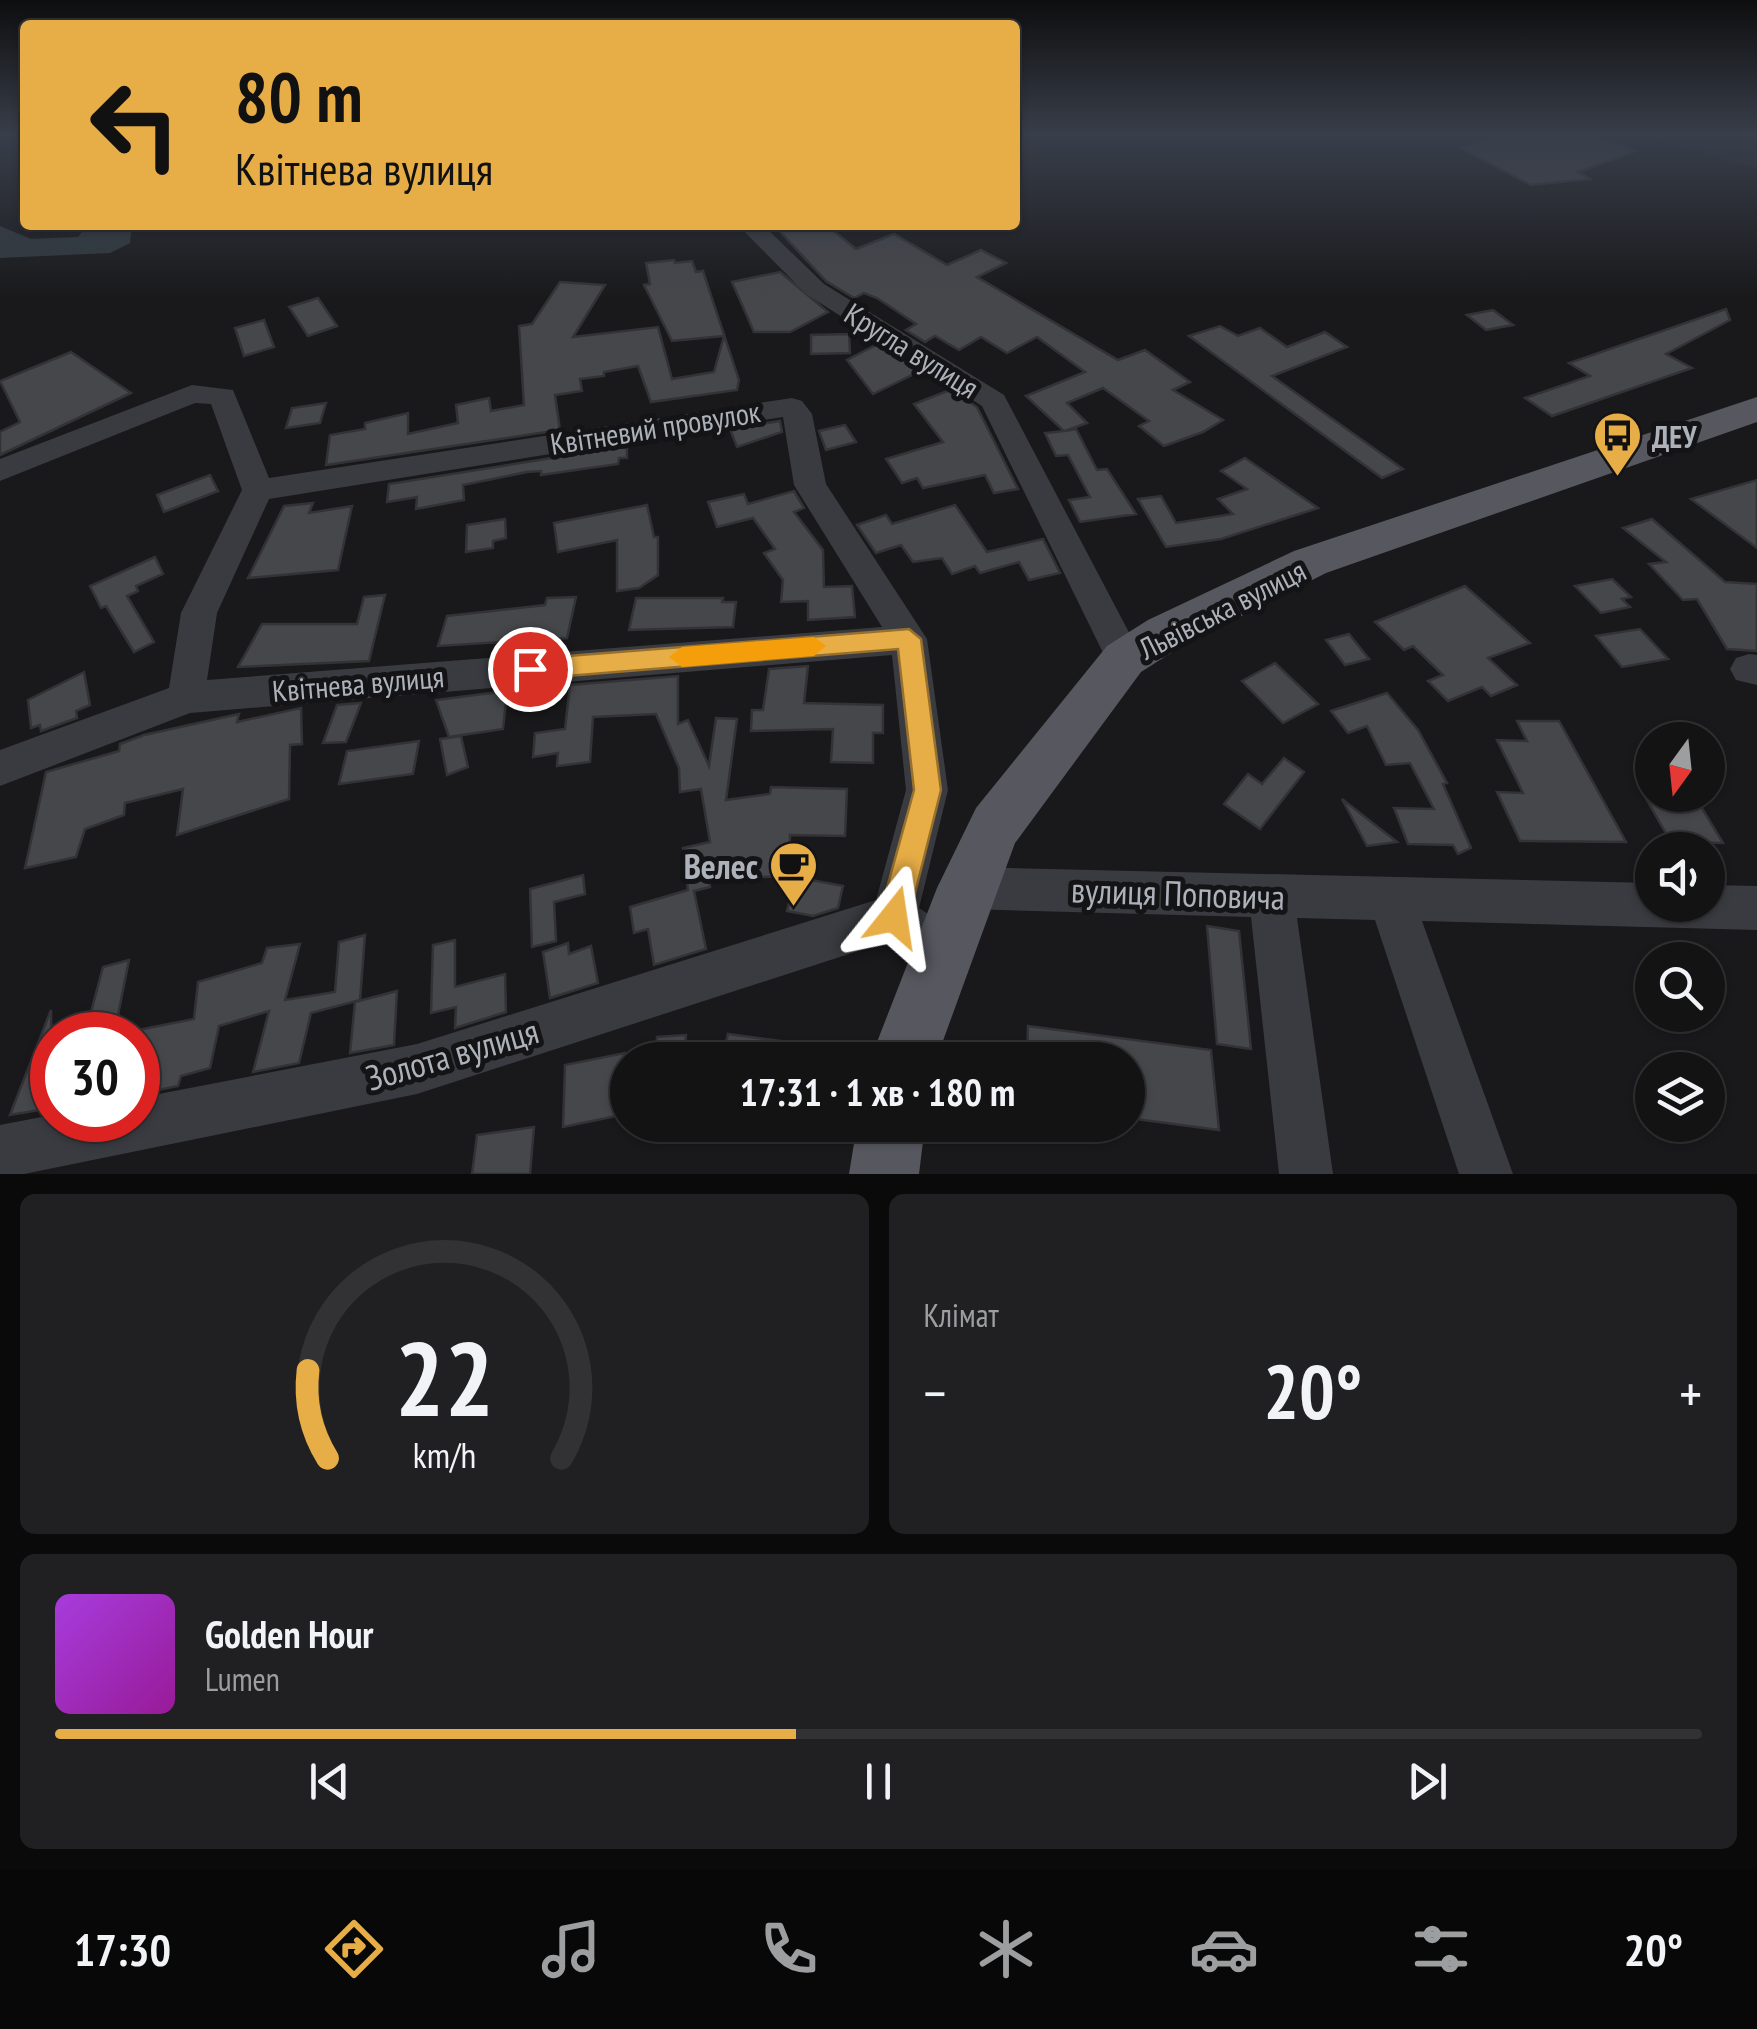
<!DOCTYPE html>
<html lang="uk">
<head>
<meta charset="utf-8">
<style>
	body { margin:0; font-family:"PT Sans Narrow",sans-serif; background:#202022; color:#f1f3f6; height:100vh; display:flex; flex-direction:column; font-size:38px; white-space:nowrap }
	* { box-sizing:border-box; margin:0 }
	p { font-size:32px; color:#9d9ea0 }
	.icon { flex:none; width:55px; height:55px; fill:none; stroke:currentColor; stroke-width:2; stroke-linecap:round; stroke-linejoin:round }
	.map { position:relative; height:1174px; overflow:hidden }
	.panel { display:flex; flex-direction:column; gap:20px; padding:20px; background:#0a0a0b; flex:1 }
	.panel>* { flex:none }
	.top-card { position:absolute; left:20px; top:20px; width:1000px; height:210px; border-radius:10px; box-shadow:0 2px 8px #0004,0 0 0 2px #323234; background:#e7ad46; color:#111; overflow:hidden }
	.needle { width:65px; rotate:195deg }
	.fabs { position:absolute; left:1635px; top:722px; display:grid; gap:20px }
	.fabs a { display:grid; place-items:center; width:90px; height:90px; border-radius:50%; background:#131314; box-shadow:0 2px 8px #0004,0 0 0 2px #323234; font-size:50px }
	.speed { position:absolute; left:30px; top:1012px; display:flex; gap:20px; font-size:50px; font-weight:700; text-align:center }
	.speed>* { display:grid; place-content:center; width:130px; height:130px; border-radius:50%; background:#131314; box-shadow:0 2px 8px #0004,0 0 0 2px #323234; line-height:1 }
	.speed .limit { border:15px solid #d22; background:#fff; color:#111 }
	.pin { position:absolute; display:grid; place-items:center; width:85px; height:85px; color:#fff; margin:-42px; border:5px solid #fff; border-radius:50%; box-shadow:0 2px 10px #0007 }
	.me { position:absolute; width:110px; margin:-55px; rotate:15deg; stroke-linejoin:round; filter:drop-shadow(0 0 8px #0008) }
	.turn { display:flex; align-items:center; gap:35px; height:210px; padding:0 50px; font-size:45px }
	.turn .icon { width:130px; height:130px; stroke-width:2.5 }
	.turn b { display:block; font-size:70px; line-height:85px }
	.big { font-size:75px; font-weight:800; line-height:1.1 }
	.panel .card { flex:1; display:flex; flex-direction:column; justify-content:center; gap:15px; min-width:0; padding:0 35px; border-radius:15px; background:#202022 }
	.panel .dial { align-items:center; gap:0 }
	.dial svg { height:260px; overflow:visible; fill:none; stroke:#323234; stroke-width:7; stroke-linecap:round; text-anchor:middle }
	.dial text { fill:#f1f3f6; stroke:none }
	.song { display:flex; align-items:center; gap:30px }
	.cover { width:120px; height:120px; border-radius:15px; background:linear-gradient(135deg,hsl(280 70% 55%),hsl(300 70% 35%)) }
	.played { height:10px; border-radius:5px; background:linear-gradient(90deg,#e7ad46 45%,#323234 45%) }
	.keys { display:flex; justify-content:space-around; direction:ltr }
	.heat { display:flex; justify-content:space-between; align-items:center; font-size:55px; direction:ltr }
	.panel .tiles { flex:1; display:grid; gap:20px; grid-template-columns:1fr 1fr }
	.card:last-child { grid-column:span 2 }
	.trip { position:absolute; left:610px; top:1042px; width:535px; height:100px; border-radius:50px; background:#131314; box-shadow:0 2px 8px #0004,0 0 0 2px #323234; font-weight:800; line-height:100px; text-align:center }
	.tabs { display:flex; height:160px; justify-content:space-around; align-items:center; background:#080808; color:#9d9ea0 }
	.tabs .icon { width:70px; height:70px }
	.tabs .selected { color:#e7ad46 }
	.tabs b { font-size:45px; color:#f1f3f6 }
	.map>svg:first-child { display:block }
	.built { fill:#252528 }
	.water { fill:#30383e }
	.building { fill:#46474b; stroke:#333337; stroke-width:2.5 }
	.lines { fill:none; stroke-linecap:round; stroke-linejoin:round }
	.minor { fill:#3a3b40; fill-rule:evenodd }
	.major { fill:#57585f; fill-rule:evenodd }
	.route { fill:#e7ad46; stroke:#96702e; stroke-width:2.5 }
	.slow { fill:#f59e0b }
	.labels { text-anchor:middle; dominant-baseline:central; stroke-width:10; stroke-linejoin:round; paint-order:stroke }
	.street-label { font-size:30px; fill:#acb1ba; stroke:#141416 }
	.poi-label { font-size:30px; font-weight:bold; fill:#acb1ba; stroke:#141416; text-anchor:start }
	.near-poi-label { font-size:35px; font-weight:bold; fill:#acb1ba; stroke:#141416; text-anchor:end }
	.near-street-label { font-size:35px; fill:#acb1ba; stroke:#141416 }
</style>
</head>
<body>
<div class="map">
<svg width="1757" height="1174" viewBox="0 0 1757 1174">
	<rect width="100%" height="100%" fill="#19191b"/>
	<!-- built -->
	<polygon class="built" points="1642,135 1757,135 1757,169"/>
	<!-- water -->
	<polygon class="water" points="87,225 132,225 130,243 110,253 0,258 0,226 31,239 78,237"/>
	<!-- building -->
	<g class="building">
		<polygon points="1495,135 1593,135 1636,151 1578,172 1590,179 1531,185 1460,148"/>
		<polygon points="774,225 826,225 856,249 894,234 947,265 981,250 1006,263 977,277 1118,360 1145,350 1190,382 1173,390 1223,420 1203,432 1164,446 1139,426 1149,421 1103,388 1067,403 1087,423 1065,431 1076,429 1097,470 1107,469 1136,514 1080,522 1069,500 1090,497 1068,455 1056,456 1045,433 1064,431 1026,396 1085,372 1037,337 1007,353 981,337 959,350 935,336 925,342 906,330 916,324 877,298 864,293 854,298 826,281"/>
		<polygon points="674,260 675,263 692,261 696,272 703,271 739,380 737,390 651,402 638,366 604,372 604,376 580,379 582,391 555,395 560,430 326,465 330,435 365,429 365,423 408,413 408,434 458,423 456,405 489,398 491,411 524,405 519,326 532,324 560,282 605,285 573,337 658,327 672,379 714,372 724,336 672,341 644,285 650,284 646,263"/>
		<polygon points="780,272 828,312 790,332 754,332 732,282"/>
		<polygon points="318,298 337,326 308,336 289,307"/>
		<polygon points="1726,309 1730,320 1666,354 1692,368 1552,416 1525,398 1590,376 1569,363"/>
		<polygon points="1493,310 1513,325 1486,330 1467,315"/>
		<polygon points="264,320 274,347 244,356 235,328"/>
		<polygon points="1220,326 1238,336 1260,328 1287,347 1325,332 1347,347 1272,376 1403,469 1382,478 1189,336"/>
		<polygon points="849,334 850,353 811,354 811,335"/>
		<polygon points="878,344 920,371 873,394 847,360"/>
		<polygon points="71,352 131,393 0,455 0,432 20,422 0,381"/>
		<polygon points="950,390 977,407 1018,489 994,493 985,475 923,488 917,478 902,483 886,459 943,442 914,404"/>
		<polygon points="326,403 320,423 286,428 292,408"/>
		<polygon points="780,421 782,432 737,447 730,429"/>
		<polygon points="845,425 856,442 826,450 819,431"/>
		<polygon points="627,446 627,458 619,458 618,464 541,475 541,471 527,472 463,485 464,500 416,509 417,497 387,502 389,484"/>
		<polygon points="1245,458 1318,508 1221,539 1166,547 1138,499 1161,496 1176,523 1233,514 1218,499 1247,489 1221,471"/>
		<polygon points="210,475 218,491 164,512 157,495"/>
		<polygon points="1757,480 1757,548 1691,499"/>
		<polygon points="794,491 804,508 794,512 823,550 824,587 852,586 855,617 808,620 808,601 781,602 783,580 764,553 775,549 753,518 717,527 708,502 744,494 748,504"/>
		<polygon points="313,503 309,513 352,506 338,570 248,578 284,506"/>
		<polygon points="647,505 654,537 658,537 658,575 639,588 617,591 617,540 558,552 554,523"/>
		<polygon points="955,505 987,552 1043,539 1060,573 1029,580 1019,562 980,573 975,566 952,574 942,558 913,562 901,545 876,553 857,525 886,515 892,524"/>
		<polygon points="505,519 506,538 493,541 493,548 466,552 467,525"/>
		<polygon points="1652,519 1725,582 1757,584 1757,651 1727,649 1697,599 1683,600 1649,564 1666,562 1623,528"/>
		<polygon points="155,557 163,574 136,586 138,591 127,596 154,642 134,652 106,606 101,608 90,586"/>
		<polygon points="1612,579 1631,597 1622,599 1630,607 1601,613 1575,586"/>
		<polygon points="1465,586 1530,643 1488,658 1517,685 1491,696 1482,687 1448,701 1428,681 1443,675 1413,646 1404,650 1375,622"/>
		<polygon points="385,595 369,661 238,667 262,624 357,624 364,597"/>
		<polygon points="576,597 567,638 438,646 447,616 545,605 547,598"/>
		<polygon points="636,598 723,598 722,602 736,602 733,627 629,630"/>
		<polygon points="1640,629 1668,659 1622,667 1596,636"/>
		<polygon points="1349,634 1369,659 1345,665 1326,640"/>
		<polygon points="1275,663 1318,704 1283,723 1242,681"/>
		<polygon points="808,666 804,703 883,705 883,733 873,733 873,763 831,762 833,729 751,731 752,710 763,710 769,669"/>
		<polygon points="84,672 90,705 76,711 77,718 41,731 40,725 31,728 28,700"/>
		<polygon points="678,676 678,724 688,720 709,766 716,718 737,719 726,800 770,794 771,787 847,789 845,836 790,835 789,876 709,879 710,887 694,891 706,949 654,965 648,929 634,933 630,907 688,890 683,848 710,842 701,789 680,792 679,768 656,714 593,717 590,762 557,766 558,753 533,757 535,733 565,729 570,685"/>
		<polygon points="507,691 503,729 449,737 436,700"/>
		<polygon points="1387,693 1418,730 1447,783 1443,784 1471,848 1458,854 1453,845 1408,844 1394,808 1434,809 1410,763 1386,765 1367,726 1348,733 1331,711"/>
		<polygon points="361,703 346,742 323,743 337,705"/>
		<polygon points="301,708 302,744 290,745 289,799 177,835 183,789 125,803 124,815 85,829 76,857 25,868 46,772 119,751 120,744 144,735 239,714 237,722"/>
		<polygon points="1517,721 1559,721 1626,842 1520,841 1497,792 1523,793 1497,740 1527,741"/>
		<polygon points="461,736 468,767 447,775 440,739"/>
		<polygon points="419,741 413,774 339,784 347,751"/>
		<polygon points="1284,758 1304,772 1260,829 1224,804 1248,774 1262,784"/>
		<polygon points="1644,795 1694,795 1723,843 1671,842"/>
		<polygon points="1342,799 1397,842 1367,846"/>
		<polygon points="583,875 585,894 554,902 556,941 532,947 530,889"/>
		<polygon points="796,877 843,886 838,908 813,916 787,911"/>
		<polygon points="1207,926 1239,931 1251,1049 1217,1044"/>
		<polygon points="365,935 360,1000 311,1013 299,1063 253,1072 269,1011 219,1026 210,1068 181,1076 178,1086 138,1094 138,1030 194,1019 198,982 262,963 267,948 300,944 285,1000 335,992 339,942"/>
		<polygon points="455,940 455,987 505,974 506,1012 455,1028 456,1007 431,1013 433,945"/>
		<polygon points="568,943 569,954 591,946 598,983 550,998 543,952"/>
		<polygon points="129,960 114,1035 85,1035 103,967"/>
		<polygon points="397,991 394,1045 350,1053 355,1002"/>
		<polygon points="51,1010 52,1108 10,1115"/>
		<polygon points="1028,1026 1211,1050 1219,1130 1128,1118 1128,1060 1027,1060"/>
		<polygon points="728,1034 789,1042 785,1060 722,1060"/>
		<polygon points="686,1035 684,1060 655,1060 657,1037"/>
		<polygon points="625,1053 626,1114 563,1127 565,1065"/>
		<polygon points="534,1127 530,1174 472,1174 477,1135"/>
	</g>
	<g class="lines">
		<!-- minor -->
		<g class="minor">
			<polygon points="738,225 763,225 824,284 1004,395 1143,659 1137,669 1124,674 1111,669 982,406 806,294"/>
			<path d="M192,385l41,5 36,88 523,-80 10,3 10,13 14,70 101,155 21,151 -29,118 40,27 7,17 -7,17 -17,6 -53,-34 -472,153 -393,80h-24v-49l52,-10v5h86v-22l279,-54 459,-144 30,-110 -14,-135 -702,58 -190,73v-36l169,-62 12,-75 61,-123 -31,-86 -16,-1 -195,78v-22zM783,417l11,68 88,142 -675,53 10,-67 52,-114z"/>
			<polygon points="1749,654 1757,655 1757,685 1736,680 1730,669 1736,658"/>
			<polygon points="966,867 1652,883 1652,905 1708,905 1708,885 1757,886 1757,930 1422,921 1513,1174 1459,1174 1375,920 1297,918 1333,1174 1279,1174 1251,917 966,909 950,903 944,888 950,873"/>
		</g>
		<!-- major -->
		<g class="major">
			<polygon points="1757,397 1757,422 1326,573 1182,646 1141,672 1015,843 936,1060 870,1060 937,888 976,808 1107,646 1148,620 1294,551"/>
			<polygon points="857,1125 925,1125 919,1174 849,1174"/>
		</g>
	</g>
	<!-- sky -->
	<linearGradient id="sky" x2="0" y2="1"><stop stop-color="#0e0e0f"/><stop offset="0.45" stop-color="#383e4a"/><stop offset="1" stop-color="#383e4a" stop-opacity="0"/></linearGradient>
	<rect width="1757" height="299" fill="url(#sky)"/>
	<!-- route -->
	<polygon class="route" points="909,629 921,639 941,790 909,917 905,928 894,932 883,928 879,917 914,790 898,649 530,679 517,669 530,659"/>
	<!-- slow -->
	<polygon class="slow" points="814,637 826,646 814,656 682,667 669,657 682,647"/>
	<!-- icons -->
	<defs>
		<symbol id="bus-pin" viewBox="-11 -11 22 30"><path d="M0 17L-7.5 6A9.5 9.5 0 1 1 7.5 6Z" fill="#e7ad46" stroke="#141416"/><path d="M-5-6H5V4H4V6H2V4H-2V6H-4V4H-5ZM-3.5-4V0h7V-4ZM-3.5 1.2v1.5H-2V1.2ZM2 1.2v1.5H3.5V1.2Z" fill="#111"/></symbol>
		<symbol id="cafe-pin" viewBox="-11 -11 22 30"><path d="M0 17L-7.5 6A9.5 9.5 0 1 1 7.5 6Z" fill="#e7ad46" stroke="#141416"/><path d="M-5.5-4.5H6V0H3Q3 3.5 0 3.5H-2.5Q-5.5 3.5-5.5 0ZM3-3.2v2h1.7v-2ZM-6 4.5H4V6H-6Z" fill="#111"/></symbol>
	</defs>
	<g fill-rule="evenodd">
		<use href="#bus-pin" x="1590" y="408" width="55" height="75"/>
		<use href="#cafe-pin" x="766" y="838" width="55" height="75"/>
	</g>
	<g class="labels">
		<!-- street labels -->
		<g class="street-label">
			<text transform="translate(912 350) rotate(32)">Кругла вулиця</text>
			<text transform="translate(655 427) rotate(-9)">Квітневий провулок</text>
			<text transform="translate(1222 609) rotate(-27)">Львівська вулиця</text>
			<text transform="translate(358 683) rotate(-5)">Квітнева вулиця</text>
		</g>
		<!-- poi labels -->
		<g class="poi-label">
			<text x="1652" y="436">ДЕУ</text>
		</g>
		<!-- near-poi labels -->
		<g class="near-poi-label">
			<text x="758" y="866">Велес</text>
		</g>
		<!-- near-street labels -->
		<g class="near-street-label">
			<text transform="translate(1178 893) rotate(2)">вулиця Поповича</text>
			<text transform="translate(452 1054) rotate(-16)">Золота вулиця</text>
		</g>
	</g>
</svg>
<div class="fabs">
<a><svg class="needle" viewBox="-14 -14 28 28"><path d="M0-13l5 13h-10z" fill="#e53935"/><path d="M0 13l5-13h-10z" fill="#9d9ea0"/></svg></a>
<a><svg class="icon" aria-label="sound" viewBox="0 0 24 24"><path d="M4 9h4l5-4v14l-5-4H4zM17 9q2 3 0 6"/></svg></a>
<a><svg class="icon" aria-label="search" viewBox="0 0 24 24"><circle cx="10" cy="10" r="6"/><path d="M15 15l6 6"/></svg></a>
<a><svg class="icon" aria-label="layers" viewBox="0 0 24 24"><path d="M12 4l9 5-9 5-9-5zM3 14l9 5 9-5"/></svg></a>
</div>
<div class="speed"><div class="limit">30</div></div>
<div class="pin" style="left:530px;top:669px;background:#d93025"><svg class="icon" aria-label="arrive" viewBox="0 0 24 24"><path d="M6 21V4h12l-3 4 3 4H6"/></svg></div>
<svg class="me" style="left:894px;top:917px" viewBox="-20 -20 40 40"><path d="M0-17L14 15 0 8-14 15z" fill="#e7ad46" stroke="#fff" stroke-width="4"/></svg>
<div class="trip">17:31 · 1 хв · 180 m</div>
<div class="top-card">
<div class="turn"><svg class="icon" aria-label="left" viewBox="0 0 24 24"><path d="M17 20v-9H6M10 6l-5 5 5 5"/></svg><div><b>80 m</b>Квітнева вулиця</div></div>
</div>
</div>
<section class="panel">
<div class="tiles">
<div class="card dial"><svg viewBox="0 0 100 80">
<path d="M14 69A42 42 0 1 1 86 69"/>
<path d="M14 69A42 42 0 0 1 8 42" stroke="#e7ad46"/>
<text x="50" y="56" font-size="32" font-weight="700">22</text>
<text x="50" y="72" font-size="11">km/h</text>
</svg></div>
<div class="card"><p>Клімат</p>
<div class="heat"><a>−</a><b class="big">20°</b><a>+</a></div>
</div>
<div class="card">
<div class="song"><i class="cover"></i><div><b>Golden Hour</b><p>Lumen</p></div></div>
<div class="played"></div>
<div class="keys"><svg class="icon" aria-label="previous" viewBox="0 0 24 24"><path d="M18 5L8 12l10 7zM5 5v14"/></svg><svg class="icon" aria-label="pause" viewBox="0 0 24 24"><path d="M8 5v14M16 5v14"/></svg><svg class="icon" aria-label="next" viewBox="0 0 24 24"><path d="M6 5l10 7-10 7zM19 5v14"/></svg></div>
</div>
</div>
</section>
<nav class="tabs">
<b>17:30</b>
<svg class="icon selected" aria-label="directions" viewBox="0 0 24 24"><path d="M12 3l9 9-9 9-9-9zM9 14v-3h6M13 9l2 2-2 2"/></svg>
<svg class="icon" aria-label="music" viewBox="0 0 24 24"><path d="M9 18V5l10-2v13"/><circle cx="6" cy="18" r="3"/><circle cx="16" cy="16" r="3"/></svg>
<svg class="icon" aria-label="phone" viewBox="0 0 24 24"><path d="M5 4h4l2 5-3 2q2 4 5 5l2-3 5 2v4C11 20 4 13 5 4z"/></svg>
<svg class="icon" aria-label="climate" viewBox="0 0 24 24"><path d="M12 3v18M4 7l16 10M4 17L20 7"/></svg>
<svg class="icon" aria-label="car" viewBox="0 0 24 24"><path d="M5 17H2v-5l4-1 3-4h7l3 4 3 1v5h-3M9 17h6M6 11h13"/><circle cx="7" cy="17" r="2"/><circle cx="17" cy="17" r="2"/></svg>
<svg class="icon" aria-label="filters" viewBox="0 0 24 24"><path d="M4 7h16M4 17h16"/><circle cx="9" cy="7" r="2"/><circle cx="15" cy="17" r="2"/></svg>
<b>20°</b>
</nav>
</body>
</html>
